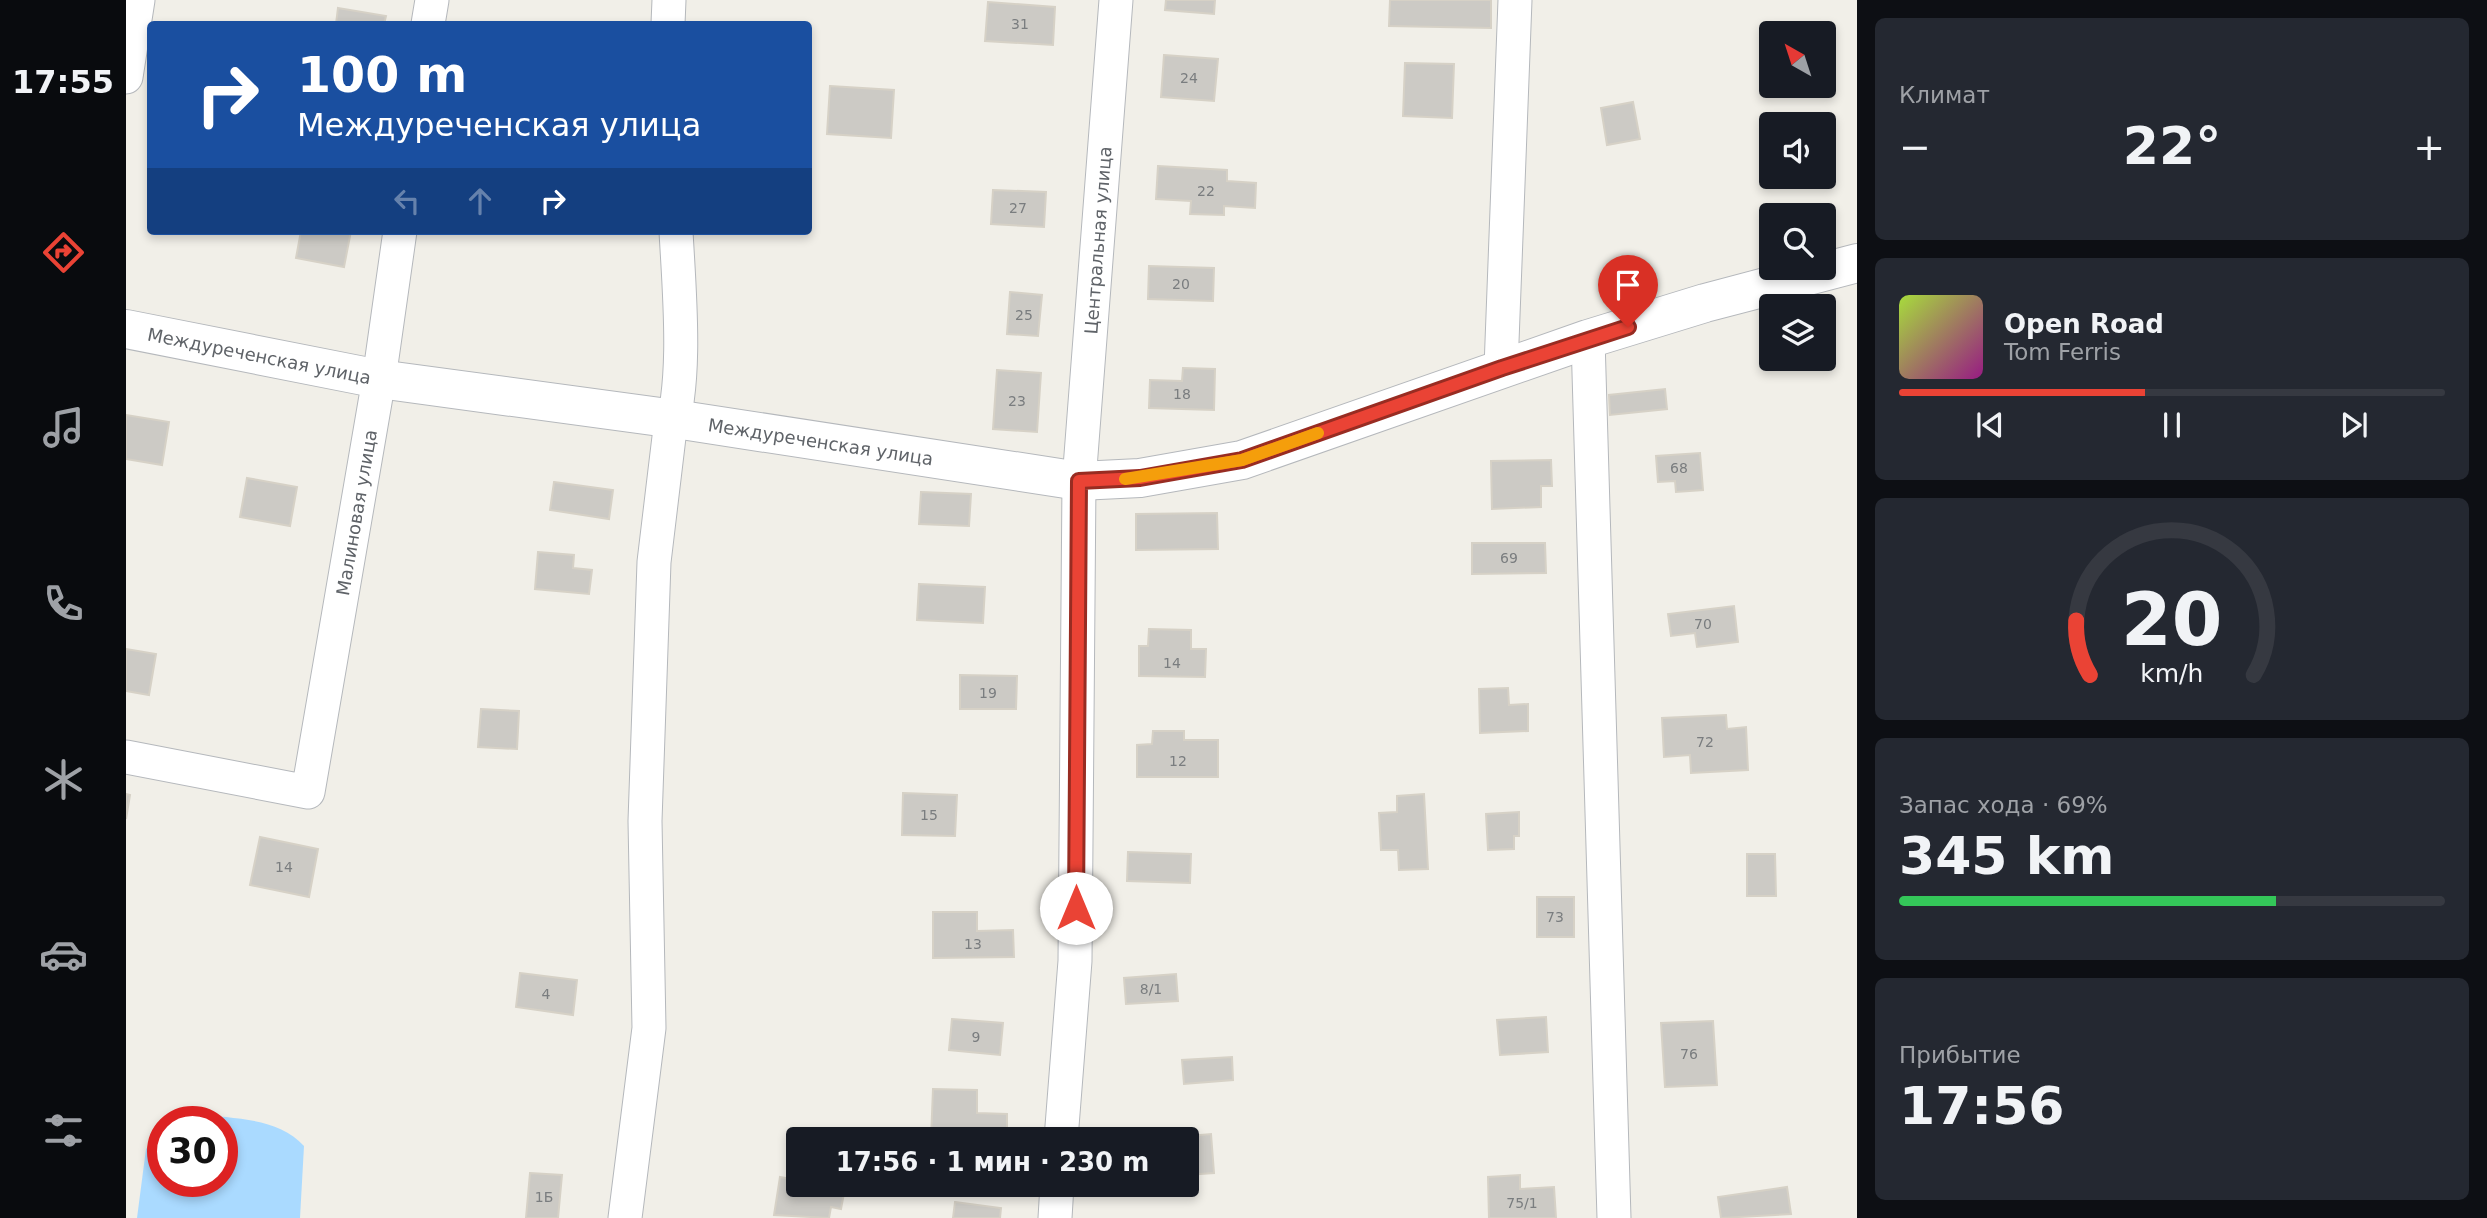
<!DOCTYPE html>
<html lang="ru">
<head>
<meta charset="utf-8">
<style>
	body { margin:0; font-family:"DejaVu Sans",sans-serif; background:#242831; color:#f1f3f6; height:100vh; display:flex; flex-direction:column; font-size:26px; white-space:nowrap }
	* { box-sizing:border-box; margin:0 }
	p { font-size:23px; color:#9ea1a6 }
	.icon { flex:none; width:38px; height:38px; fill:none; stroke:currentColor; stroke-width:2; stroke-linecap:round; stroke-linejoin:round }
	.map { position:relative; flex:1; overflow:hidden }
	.details { display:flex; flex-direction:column; gap:18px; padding:18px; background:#0d0f14; width:630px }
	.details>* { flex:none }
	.banner { position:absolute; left:21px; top:21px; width:665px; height:214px; border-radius:7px; box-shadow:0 4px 10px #0003; background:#1a4fa0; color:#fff; overflow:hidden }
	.needle { width:46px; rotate:321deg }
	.fabs { position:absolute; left:1633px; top:21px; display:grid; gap:14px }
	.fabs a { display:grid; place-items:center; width:77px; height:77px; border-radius:7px; background:#171b24; box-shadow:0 4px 10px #0003; font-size:35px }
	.speed { position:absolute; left:21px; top:1106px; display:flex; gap:14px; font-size:35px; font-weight:700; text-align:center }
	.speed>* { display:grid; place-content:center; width:91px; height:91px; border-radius:50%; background:#171b24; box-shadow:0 4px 10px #0003; line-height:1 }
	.speed .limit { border:10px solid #d22; background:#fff; color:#111 }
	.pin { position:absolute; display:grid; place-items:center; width:60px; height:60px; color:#fff; margin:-72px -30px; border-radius:50% 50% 50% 0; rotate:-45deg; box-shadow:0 0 7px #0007 }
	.pin .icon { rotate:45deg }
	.me { position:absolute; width:77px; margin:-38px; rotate:0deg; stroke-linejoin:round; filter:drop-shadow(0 0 5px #0008) }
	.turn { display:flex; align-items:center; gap:24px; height:147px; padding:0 35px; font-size:32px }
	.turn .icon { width:91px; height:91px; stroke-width:2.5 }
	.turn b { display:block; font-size:49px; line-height:60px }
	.lanes { display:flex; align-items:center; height:66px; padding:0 35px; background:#0003; justify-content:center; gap:35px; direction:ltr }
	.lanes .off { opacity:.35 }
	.big { font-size:52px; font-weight:600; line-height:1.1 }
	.details .card { flex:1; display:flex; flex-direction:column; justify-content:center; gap:10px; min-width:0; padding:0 24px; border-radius:10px; background:#242831 }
	.details .dial { align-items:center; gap:0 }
	.dial svg { height:182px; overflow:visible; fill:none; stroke:#363941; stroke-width:7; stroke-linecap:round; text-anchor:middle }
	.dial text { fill:#f1f3f6; stroke:none }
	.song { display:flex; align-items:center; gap:21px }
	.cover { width:84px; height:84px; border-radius:10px; background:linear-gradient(135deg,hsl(80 70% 55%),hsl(310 70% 35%)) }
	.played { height:7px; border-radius:4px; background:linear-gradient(90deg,#ea4335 45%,#363941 45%) }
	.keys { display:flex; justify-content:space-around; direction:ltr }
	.heat { display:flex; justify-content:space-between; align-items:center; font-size:38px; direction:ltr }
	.charge { height:10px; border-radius:5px; background:linear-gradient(90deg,#34c759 69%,#363941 0) }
	.trip { position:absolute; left:660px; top:1127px; width:413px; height:70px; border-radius:7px; background:#171b24; box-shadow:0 4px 10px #0003; font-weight:600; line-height:70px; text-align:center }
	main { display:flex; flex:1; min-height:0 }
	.tabs { display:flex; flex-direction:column; width:126px; justify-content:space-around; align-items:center; background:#090b0e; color:#9ea1a6 }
	.tabs .icon { width:49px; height:49px }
	.tabs .on { color:#ea4335 }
	.tabs b { font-size:32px; color:#f1f3f6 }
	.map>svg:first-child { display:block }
	.water { fill:#aadaff }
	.building { fill:#cccac5; stroke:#d6d1c6; stroke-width:2 }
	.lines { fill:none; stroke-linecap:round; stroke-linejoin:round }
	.minor-casing { stroke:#b5b8bc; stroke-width:35 }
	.tertiary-casing { stroke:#b5b8bc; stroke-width:40 }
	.minor { stroke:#fff; stroke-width:33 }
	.tertiary { stroke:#fff; stroke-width:38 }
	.route-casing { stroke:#982c22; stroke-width:18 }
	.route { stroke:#ea4335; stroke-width:12 }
	.slow { stroke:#f59e0b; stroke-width:12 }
	.labels { text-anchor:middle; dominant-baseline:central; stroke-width:5; stroke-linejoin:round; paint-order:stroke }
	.number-label { font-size:14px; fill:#7a7d7f }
	.street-label { font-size:18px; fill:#5f6368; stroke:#fff }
</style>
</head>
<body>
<main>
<nav class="tabs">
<b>17:55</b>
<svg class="icon on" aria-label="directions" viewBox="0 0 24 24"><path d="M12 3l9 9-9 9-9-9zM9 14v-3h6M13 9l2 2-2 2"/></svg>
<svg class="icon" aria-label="music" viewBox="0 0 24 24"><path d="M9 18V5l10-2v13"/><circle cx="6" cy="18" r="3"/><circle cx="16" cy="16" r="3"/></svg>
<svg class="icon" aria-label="phone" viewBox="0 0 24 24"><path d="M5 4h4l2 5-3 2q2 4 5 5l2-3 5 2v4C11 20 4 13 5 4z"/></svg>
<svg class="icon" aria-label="climate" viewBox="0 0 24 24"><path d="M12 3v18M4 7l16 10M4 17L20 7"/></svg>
<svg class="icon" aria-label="car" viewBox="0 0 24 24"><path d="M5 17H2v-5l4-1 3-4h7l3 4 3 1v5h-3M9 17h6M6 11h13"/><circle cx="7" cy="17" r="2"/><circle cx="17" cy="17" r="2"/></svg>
<svg class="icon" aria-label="filters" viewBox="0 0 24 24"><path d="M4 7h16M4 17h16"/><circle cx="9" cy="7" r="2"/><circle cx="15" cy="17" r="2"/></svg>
</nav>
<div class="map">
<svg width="1731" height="1218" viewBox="0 0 1731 1218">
	<rect width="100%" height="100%" fill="#f1efe8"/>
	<!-- water -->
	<path class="water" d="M71,1114c36,5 81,3 107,32l-4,72h-163l9,-69 17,-19v51h59v-59h-47z"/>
	<!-- building -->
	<g class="building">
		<polygon points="1040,0 1089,0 1088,14 1039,10"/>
		<polygon points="1264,0 1365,0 1365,28 1263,26"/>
		<polygon points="862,2 929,7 927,45 859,41"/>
		<polygon points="212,8 260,16 258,24 210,24"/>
		<polygon points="1038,55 1092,59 1088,101 1035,97"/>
		<polygon points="1279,63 1328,64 1326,118 1277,116"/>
		<polygon points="704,86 768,90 765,138 701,134"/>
		<polygon points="1507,102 1514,139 1481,145 1475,108"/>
		<polygon points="1032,166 1101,170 1101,181 1130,183 1129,208 1098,206 1098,215 1064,214 1065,201 1030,199"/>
		<polygon points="867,190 920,192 918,227 865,224"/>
		<polygon points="175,231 225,231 218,267 170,258"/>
		<polygon points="1023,266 1088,268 1087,301 1022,299"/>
		<polygon points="884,292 916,295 912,336 881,334"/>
		<polygon points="1057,368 1089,369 1088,410 1023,408 1024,380 1056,381"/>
		<polygon points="871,370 915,373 911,432 867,429"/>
		<polygon points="1539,389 1541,409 1484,415 1483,395"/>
		<polygon points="0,415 43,422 36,465 0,459"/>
		<polygon points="1574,453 1577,490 1550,492 1549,481 1532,482 1530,456"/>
		<polygon points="1425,460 1426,486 1415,486 1415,507 1366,509 1365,461"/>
		<polygon points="121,478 171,487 164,526 114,517"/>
		<polygon points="428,482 487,490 483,519 424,510"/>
		<polygon points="795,492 845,494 843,526 793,524"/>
		<polygon points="1091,513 1092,549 1010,550 1010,514"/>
		<polygon points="1346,543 1419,543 1420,573 1346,574"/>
		<polygon points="412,552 448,555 447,568 466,570 463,594 409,589"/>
		<polygon points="793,584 859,587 857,623 791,620"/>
		<polygon points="1608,606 1612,642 1571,647 1569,633 1545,636 1542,614"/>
		<polygon points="1023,629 1065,630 1065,649 1080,649 1079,677 1013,676 1013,646 1022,646"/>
		<polygon points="0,649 30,654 23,695 0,691"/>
		<polygon points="834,675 891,676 890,709 834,709"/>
		<polygon points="1382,688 1383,705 1402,704 1402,731 1354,733 1353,689"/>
		<polygon points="355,709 393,711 391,749 352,747"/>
		<polygon points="1600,715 1601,729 1620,727 1622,770 1565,773 1564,755 1538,757 1536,718"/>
		<polygon points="1027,731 1058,731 1058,740 1092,740 1092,777 1011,777 1011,745 1026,744"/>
		<polygon points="777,793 831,795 829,836 776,835"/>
		<polygon points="0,794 4,795 0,819"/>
		<polygon points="1298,794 1302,869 1273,870 1272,850 1255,850 1253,813 1271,812 1271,796"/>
		<polygon points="1393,812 1393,836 1388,836 1388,849 1362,850 1360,814"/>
		<polygon points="134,837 192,849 183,897 124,885"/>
		<polygon points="1002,852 1065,854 1064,883 1001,881"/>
		<polygon points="1621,854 1649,854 1650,896 1621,896"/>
		<rect x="1411" y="897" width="37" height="40"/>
		<polygon points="807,912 851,912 851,931 887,930 888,957 807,958"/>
		<polygon points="394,973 451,980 447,1015 390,1007"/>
		<polygon points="1050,974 1052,1001 1000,1004 998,978"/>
		<polygon points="1420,1017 1422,1052 1374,1055 1371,1020"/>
		<polygon points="826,1019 877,1023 874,1055 823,1050"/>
		<polygon points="1587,1021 1591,1085 1539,1087 1535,1023"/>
		<polygon points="1106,1057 1107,1080 1058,1084 1056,1060"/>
		<polygon points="807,1089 851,1090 851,1113 881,1114 881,1139 805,1139"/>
		<polygon points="1085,1134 1088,1173 1060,1175 1060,1139 1028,1139"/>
		<polygon points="404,1173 436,1175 432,1218 400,1218"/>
		<polygon points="1394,1175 1394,1189 1428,1187 1430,1218 1363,1218 1362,1177"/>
		<polygon points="654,1177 672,1180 672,1185 719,1188 715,1209 705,1207 703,1218 648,1215"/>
		<polygon points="1661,1187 1665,1214 1595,1218 1592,1197"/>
		<polygon points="829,1202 875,1208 874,1218 827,1218"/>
	</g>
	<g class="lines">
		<defs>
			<g id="minor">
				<polyline points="302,24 306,0"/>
				<polyline points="542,24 543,0"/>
				<polyline points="0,77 12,0"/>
				<polyline points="1462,339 1488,1218"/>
				<polyline points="1375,368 1389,0"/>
				<path id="s1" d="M0,757l182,35 71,-413 21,-148"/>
				<path id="s2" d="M935,1139l14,-178 4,-480 37,-481"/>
				<path d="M499,1218l24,-190 -4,-207 9,-259 15,-125c19,-56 10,-147 7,-206"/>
				<polyline points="929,1218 931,1185"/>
			</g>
			<g id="tertiary">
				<path id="s3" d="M0,329l253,50 296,40 404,62 61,-3 102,-18 346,-121 117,-36 152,-40"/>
			</g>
		</defs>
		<!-- minor casing -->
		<use href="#minor" class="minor-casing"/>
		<!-- tertiary casing -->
		<use href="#tertiary" class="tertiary-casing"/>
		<!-- minor -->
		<use href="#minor" class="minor"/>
		<!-- tertiary -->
		<use href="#tertiary" class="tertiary"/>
	</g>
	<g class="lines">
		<defs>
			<polyline id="route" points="950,908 953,481 1014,478 1116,460 1376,368 1502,327"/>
		</defs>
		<!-- route casing -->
		<use href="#route" class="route-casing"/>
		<!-- route -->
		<use href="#route" class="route"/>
		<!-- slow -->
		<polyline class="slow" points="999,479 1116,460 1192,433"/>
	</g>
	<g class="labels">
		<!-- number labels -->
		<g class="number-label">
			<text x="894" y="24">31</text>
			<text x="1063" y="78">24</text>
			<text x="1080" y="191">22</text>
			<text x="892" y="208">27</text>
			<text x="1055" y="284">20</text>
			<text x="898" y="315">25</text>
			<text x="1056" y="394">18</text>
			<text x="891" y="401">23</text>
			<text x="1553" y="468">68</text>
			<text x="1383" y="558">69</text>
			<text x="1577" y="624">70</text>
			<text x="1046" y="663">14</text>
			<text x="862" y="693">19</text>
			<text x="1579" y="742">72</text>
			<text x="1052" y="761">12</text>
			<text x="803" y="815">15</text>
			<text x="158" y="867">14</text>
			<text x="1429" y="917">73</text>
			<text x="847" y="944">13</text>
			<text x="1025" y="989">8/1</text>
			<text x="420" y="994">4</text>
			<text x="850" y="1037">9</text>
			<text x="1563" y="1054">76</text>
			<text x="418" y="1197">1Б</text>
			<text x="1396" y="1203">75/1</text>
		</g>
		<!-- street labels -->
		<g class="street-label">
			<text stroke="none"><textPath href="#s2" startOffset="900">Центральная улица</textPath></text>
			<text stroke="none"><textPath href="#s3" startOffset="136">Междуреченская улица</textPath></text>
			<text stroke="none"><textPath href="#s3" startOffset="704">Междуреченская улица</textPath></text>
			<text stroke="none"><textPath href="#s1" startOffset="469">Малиновая улица</textPath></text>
		</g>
	</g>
</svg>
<div class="fabs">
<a><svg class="needle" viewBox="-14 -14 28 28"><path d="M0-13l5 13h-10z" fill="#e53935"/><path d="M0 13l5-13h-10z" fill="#9ea1a6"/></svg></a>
<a><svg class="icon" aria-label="sound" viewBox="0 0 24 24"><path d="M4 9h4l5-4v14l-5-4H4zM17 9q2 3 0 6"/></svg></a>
<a><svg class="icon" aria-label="search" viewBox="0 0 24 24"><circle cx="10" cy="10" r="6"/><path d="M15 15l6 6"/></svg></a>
<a><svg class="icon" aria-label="layers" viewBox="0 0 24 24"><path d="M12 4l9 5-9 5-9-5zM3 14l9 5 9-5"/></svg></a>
</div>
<div class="speed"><div class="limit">30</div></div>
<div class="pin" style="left:1502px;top:327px;background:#d93025"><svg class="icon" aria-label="arrive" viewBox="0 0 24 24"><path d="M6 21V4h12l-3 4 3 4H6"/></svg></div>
<svg class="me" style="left:950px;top:908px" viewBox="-20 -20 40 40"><circle r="19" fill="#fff"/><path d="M0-13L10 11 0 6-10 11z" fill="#ea4335"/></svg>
<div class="trip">17:56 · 1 мин · 230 m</div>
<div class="banner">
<div class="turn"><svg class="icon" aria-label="right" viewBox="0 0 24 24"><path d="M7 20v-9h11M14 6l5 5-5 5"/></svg><div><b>100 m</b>Междуреченская улица</div></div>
<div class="lanes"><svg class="icon off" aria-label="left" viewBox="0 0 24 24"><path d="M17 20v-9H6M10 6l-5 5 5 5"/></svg><svg class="icon off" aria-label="ahead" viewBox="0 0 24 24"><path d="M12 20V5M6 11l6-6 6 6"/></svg><svg class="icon" aria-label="right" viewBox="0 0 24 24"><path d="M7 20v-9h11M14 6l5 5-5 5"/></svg></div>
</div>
</div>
<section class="details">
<div class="card"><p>Климат</p>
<div class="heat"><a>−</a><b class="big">22°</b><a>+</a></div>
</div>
<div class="card">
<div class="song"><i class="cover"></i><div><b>Open Road</b><p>Tom Ferris</p></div></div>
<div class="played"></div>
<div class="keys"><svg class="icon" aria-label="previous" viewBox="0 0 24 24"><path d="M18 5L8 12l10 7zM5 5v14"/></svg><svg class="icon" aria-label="pause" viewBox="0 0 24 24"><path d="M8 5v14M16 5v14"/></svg><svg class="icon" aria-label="next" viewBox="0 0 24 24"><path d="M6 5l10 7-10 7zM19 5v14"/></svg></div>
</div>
<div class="card dial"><svg viewBox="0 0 100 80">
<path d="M14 69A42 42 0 1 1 86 69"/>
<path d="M14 69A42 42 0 0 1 8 45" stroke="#ea4335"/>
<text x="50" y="56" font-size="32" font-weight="700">20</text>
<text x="50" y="72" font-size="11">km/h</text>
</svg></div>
<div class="card"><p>Запас хода · 69%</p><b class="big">345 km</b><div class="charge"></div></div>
<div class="card"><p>Прибытие</p><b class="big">17:56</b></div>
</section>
</main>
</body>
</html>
